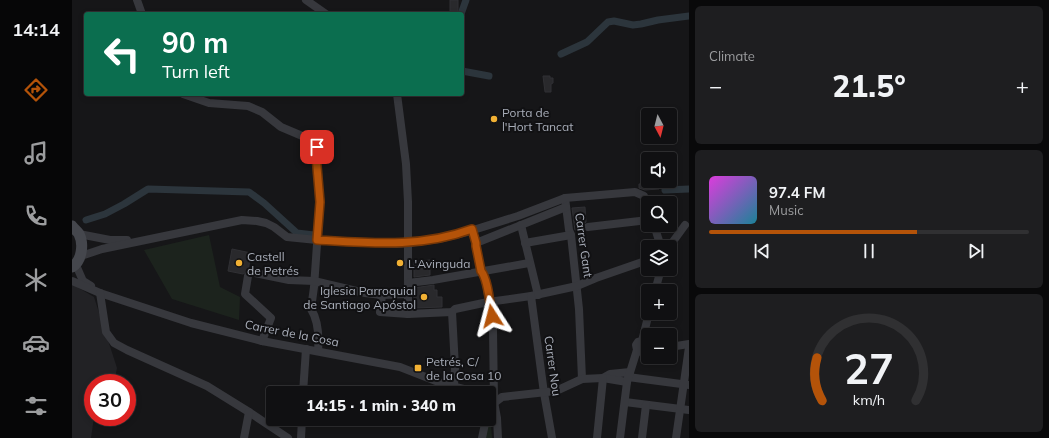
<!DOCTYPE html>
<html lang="en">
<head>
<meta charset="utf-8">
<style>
	body { margin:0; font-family:Mulish,sans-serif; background:#1e1e20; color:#f1f3f6; height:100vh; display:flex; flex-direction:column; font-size:15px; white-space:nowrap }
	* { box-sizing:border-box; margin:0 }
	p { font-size:13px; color:#9c9d9f }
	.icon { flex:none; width:22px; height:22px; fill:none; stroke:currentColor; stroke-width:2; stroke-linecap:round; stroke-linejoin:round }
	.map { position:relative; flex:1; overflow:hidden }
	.side { display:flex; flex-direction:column; gap:6px; padding:6px; background:#09090a; width:360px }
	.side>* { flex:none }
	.banner { position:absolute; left:12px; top:12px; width:380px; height:84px; border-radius:4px; box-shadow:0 2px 6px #0003,0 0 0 1px #303032; background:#0b6e4f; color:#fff; overflow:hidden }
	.needle { width:26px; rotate:173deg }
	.buttons { position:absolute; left:569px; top:108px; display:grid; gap:8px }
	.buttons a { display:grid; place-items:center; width:36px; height:36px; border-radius:4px; background:#101012; box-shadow:0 2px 6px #0003,0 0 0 1px #303032; font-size:20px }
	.speed { position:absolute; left:12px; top:374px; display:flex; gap:8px; font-size:20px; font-weight:700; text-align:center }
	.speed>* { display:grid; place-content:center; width:52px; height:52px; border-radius:50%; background:#101012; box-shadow:0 2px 6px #0003,0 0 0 1px #303032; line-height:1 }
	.speed .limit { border:6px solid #d22; background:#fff; color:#111 }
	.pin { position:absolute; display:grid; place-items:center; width:34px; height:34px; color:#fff; margin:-17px; border-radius:8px; box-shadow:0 2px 6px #0006 }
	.me { position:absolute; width:44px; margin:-22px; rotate:351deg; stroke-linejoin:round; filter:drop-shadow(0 0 3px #0008) }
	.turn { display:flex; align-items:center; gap:14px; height:84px; padding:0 12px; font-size:18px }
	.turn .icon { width:52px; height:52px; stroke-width:2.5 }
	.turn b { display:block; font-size:28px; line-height:34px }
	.big { font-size:30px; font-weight:800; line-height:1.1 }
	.side .widget { flex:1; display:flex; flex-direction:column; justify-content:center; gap:6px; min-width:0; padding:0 14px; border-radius:6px; background:#1e1e20 }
	.side .dial { align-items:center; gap:0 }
	.dial svg { height:104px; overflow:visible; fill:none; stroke:#303032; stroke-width:7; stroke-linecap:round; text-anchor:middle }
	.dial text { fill:#f1f3f6; stroke:none }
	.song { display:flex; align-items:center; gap:12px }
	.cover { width:48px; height:48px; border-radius:6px; background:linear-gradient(135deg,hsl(300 70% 55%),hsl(190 70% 35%)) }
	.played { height:4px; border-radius:2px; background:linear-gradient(90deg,#b45309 65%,#303032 65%) }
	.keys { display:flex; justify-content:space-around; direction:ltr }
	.heat { display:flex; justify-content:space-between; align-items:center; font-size:22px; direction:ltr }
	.trip { position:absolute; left:194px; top:386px; width:230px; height:40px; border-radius:4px; background:#101012; box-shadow:0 2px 6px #0003,0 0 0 1px #303032; font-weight:800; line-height:40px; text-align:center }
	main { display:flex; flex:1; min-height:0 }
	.tab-bar { display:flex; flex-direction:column; width:72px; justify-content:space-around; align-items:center; background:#060607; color:#9c9d9f }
	.tab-bar .icon { width:28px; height:28px }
	.tab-bar .selected { color:#b45309 }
	.tab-bar b { font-size:18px; color:#f1f3f6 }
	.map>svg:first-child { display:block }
	.built { fill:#222225 }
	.green { fill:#1c231d }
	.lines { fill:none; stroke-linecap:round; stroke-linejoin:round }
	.canal { stroke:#2c353c; stroke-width:7 }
	.building { fill:#29292c; stroke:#303034 }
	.minor { stroke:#37383d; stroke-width:8 }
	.secondary { stroke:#45474d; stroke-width:11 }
	.route-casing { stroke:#753606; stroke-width:10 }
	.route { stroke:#b45309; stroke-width:7 }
	.poi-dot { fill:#f2b134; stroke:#111113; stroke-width:1.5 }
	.labels { text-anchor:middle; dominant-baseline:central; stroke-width:4; stroke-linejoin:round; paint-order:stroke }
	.poi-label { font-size:12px; fill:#a8adb8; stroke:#111113; text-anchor:start }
	.street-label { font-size:12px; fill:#a8adb8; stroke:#111113 }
</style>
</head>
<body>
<main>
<nav class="tab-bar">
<b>14:14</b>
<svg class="icon selected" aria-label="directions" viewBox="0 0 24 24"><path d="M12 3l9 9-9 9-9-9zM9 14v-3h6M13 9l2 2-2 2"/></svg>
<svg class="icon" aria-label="music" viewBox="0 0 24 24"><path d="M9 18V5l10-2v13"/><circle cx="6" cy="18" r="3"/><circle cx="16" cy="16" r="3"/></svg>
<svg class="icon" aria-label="phone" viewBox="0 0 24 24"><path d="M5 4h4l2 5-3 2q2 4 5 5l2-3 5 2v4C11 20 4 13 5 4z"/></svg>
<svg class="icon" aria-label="climate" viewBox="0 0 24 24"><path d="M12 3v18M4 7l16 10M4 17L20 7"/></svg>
<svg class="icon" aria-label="car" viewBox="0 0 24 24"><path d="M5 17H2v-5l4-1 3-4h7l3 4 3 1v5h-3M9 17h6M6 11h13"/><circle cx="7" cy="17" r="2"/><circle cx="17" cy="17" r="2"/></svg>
<svg class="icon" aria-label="filters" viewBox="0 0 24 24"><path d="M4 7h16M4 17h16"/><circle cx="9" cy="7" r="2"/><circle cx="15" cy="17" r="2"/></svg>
</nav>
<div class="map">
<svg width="617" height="438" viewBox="0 0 617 438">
	<rect width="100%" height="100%" fill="#161618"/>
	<!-- built -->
	<polygon class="built" points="0,284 22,297 45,368 42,383 21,383 21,417 22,417 19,438 0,438"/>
	<!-- green -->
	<g class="green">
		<polygon points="137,235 148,287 168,297 167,320 100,299 72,250"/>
		<polygon points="418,412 420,438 413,438"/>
	</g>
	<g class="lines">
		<!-- canal -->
		<g class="canal">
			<polyline points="389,14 394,0"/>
			<polyline points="489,54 515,42 536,22 542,21 561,25 569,24 586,20 617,16"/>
			<polyline points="390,71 417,76"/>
			<polyline points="593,190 617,189"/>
			<polyline points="14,220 33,214 52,204 76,189 177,192 192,203 225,233 242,235"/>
		</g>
	</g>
	<!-- building -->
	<g class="building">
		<rect x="378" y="0" width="8" height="11"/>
		<polygon points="471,76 478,76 478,78 481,78 481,83 479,84 479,92 473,92"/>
		<polygon points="586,182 587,189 573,190 567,188 567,184"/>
		<polygon points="513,207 514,222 511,224 511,229 503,230 500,208"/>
		<polygon points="160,249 179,253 176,271 171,274 156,271"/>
		<polygon points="358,260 358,275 342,277 342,262"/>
		<polygon points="362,285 362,290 365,290 365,297 370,297 370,307 342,308 342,288"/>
	</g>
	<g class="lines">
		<!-- minor -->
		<g class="minor">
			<polyline points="65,0 70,14"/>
			<polyline points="234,0 254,14"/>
			<path d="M111,94l26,9 39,3 14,6 19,15 26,11 10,9 -1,8 4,47 -6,85 -3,22c7,11 8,29 7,42"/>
			<polyline points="325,94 334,164 336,202 336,314"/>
			<polyline points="493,198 497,230 499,235 507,309 510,379"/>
			<polyline points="449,225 466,295"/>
			<polyline points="582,225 589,247"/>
			<polyline points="516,227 576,220"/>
			<polyline points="400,229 404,243 404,246 409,271 411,273 414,282 421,330 422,402 425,418 426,438"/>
			<polyline points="7,234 38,240 55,240"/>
			<polyline points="404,243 494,207"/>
			<polyline points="453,243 499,235"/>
			<polyline points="597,247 613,225"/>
			<polyline points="9,256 30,249 170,220 185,221 194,223 202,227 215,237 245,240 325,244 337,243 367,239 395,232 446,216 493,198 563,192 572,196 576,208"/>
			<polyline points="4,265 11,281 19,286"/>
			<polyline points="183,273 217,280 242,281 293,293 310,295 336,294"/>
			<polyline points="176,276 173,294 199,318 190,341"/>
			<polyline points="0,281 28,293 119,323 190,341 328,367 369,383 408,393"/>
			<polyline points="336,283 361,280 457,263"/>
			<polyline points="583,291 589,269"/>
			<polyline points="28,293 34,332 42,343 55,350 135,386 177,412 216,438"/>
			<polyline points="310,295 308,312 336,314 380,312 383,309 416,302 459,296 505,286 524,278 576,260"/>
			<polyline points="459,296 472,393 480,438"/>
			<polyline points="380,312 383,367 382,386"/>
			<polyline points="570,341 577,313"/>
			<polyline points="598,347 617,344"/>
			<polyline points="565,350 571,353 574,351 576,347"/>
			<polyline points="556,377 617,385"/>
			<polyline points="531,378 538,374 558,372"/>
			<polyline points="231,393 234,349"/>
			<polyline points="553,402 617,410"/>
			<polyline points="417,407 430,397 484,391 510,379 531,378 555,382"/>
			<polyline points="172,438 177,412"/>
			<polyline points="229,438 230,419"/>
			<polyline points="410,438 414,419"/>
			<polyline points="525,438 531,378"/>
			<polyline points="548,438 555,382 565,350 564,345 566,342 570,341"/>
			<polyline points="570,438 574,405"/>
			<polyline points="604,438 617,347"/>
		</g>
		<!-- secondary -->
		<path class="secondary" d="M0,226c2,3 5,5 7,8 5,10 3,27 -7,33"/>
	</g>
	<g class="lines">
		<defs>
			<path id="route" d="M245,147l-1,8 4,47 -3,38c54,3 104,8 155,-11l4,14v3l5,25c7,8 9,34 11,45"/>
		</defs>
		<!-- route casing -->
		<use href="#route" class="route-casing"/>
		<!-- route -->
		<use href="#route" class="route"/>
	</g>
	<!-- markers -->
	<g class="poi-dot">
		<circle cx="422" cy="119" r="4"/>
		<circle cx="167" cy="263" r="4"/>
		<circle cx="328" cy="263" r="4"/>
		<circle cx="352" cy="297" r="4"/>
		<rect x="342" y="364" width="8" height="8" rx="2"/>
	</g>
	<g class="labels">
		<!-- poi labels -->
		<g class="poi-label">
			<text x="430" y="112">Porta de<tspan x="430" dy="14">l'Hort Tancat</tspan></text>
			<text x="175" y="256">Castell<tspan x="175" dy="14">de Petrés</tspan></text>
			<text x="336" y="263">L'Avinguda</text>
			<text x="344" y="290" text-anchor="end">Iglesia Parroquial<tspan x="344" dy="14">de Santiago Apóstol</tspan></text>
			<text x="354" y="361">Petrés, C/<tspan x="354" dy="14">de la Cosa 10</tspan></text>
		</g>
		<!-- street labels -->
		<g class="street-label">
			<text transform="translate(512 245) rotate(82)">Carrer Gant</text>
			<text transform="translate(220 333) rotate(11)">Carrer de la Cosa</text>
			<text transform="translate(481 366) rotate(82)">Carrer Nou</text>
		</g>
	</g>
</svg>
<div class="buttons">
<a><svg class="needle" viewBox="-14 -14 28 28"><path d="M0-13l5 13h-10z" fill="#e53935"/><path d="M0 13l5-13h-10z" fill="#9c9d9f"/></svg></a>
<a><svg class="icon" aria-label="sound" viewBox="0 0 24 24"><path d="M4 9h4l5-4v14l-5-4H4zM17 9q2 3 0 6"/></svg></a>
<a><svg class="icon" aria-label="search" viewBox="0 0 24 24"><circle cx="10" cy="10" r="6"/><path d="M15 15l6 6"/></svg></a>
<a><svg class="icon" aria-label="layers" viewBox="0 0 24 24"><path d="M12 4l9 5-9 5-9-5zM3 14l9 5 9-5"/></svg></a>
<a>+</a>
<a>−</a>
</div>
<div class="speed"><div class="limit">30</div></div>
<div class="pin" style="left:245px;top:147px;background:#d93025"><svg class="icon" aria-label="arrive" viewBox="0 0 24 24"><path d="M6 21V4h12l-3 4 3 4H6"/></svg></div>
<svg class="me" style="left:420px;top:316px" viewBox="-20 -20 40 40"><path d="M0-17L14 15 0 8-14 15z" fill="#b45309" stroke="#fff" stroke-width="4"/></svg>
<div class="trip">14:15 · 1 min · 340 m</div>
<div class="banner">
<div class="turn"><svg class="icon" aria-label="left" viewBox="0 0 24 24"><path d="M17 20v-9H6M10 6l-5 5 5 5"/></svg><div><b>90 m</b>Turn left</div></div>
</div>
</div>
<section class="side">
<div class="widget"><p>Climate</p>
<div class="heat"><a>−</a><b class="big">21.5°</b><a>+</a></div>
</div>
<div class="widget">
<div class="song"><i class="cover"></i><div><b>97.4 FM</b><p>Music</p></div></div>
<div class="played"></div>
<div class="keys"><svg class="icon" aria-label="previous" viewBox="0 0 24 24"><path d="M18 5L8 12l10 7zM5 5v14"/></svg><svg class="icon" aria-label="pause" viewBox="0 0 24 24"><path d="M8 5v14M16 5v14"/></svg><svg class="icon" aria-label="next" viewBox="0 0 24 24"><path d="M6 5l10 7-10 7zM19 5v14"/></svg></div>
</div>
<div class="widget dial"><svg viewBox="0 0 100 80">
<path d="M14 69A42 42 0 1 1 86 69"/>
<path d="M14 69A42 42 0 0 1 10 36" stroke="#b45309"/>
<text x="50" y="56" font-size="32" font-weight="700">27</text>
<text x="50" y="72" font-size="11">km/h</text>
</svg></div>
</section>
</main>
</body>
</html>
